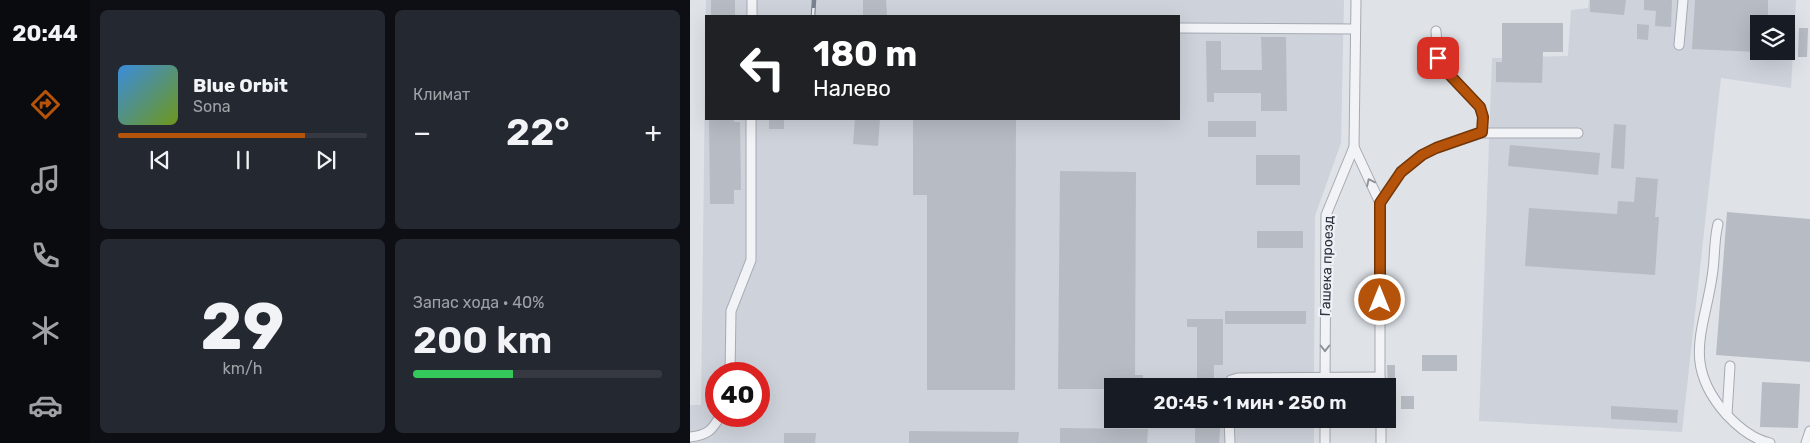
<!DOCTYPE html>
<html lang="ru">
<head>
<meta charset="utf-8">
<style>
	body { margin:0; font-family:Rubik,sans-serif; background:#242831; color:#f1f3f6; height:100vh; display:flex; flex-direction:column; font-size:19px; white-space:nowrap }
	* { box-sizing:border-box; margin:0 }
	p { font-size:16px; color:#9ea1a6 }
	.icon { flex:none; width:28px; height:28px; fill:none; stroke:currentColor; stroke-width:2; stroke-linecap:round; stroke-linejoin:round }
	.map { position:relative; flex:1; overflow:hidden }
	.details { display:flex; flex-direction:column; gap:10px; padding:10px; background:#0d0f14; width:600px }
	.details>* { flex:none }
	.hud { position:absolute; left:15px; top:15px; width:475px; height:105px; border-radius:0px; box-shadow:0 5px 20px #0002; background:#202124; color:#fff; overflow:hidden }
	.buttons { position:absolute; left:1060px; top:15px; display:grid; gap:10px }
	.buttons a { display:grid; place-items:center; width:45px; height:45px; border-radius:0px; background:#171b24; box-shadow:0 5px 20px #0002; font-size:25px }
	.speed { position:absolute; left:15px; top:362px; display:flex; gap:10px; font-size:25px; font-weight:700; text-align:center }
	.speed>* { display:grid; place-content:center; width:65px; height:65px; border-radius:50%; background:#171b24; box-shadow:0 5px 20px #0002; line-height:1 }
	.speed .limit { border:8px solid #d22; background:#fff; color:#111 }
	.pin { position:absolute; display:grid; place-items:center; width:42px; height:42px; color:#fff; margin:-21px; border-radius:10px; box-shadow:0 2px 8px #0006 }
	.me { position:absolute; width:55px; margin:-28px; rotate:0deg; stroke-linejoin:round; filter:drop-shadow(0 0 4px #0008) }
	.turn { display:flex; align-items:center; gap:18px; height:105px; padding:0 25px; font-size:22px }
	.turn .icon { width:65px; height:65px; stroke-width:2.5 }
	.turn b { display:block; font-size:35px; line-height:42px }
	.big { font-size:38px; font-weight:600; line-height:1.1 }
	.details .card { flex:1; display:flex; flex-direction:column; justify-content:center; gap:8px; min-width:0; padding:0 18px; border-radius:8px; background:#242831 }
	.details .dial { align-items:center; gap:0 }
	.dial b { font-size:65px; line-height:1 }
	.song { display:flex; align-items:center; gap:15px }
	.cover { width:60px; height:60px; border-radius:8px; background:linear-gradient(135deg,hsl(210 70% 55%),hsl(80 70% 35%)) }
	.played { height:5px; border-radius:2px; background:linear-gradient(90deg,#b45309 75%,#363941 75%) }
	.keys { display:flex; justify-content:space-around; direction:ltr }
	.heat { display:flex; justify-content:space-between; align-items:center; font-size:28px; direction:ltr }
	.charge { height:8px; border-radius:4px; background:linear-gradient(90deg,#34c759 40%,#363941 0) }
	.details .tiles { flex:1; display:grid; gap:10px; grid-template-columns:repeat(2,1fr) }
	.trip { position:absolute; left:414px; top:378px; width:292px; height:50px; border-radius:0px; background:#171b24; box-shadow:0 5px 20px #0002; font-weight:600; line-height:50px; text-align:center }
	main { display:flex; flex:1; min-height:0 }
	.tabs { display:flex; flex-direction:column; width:90px; justify-content:space-around; align-items:center; background:#090b0e; color:#9ea1a6 }
	.tabs .icon { width:35px; height:35px }
	.tabs .on { color:#b45309 }
	.tabs b { font-size:22px; color:#f1f3f6 }
	.map>svg:first-child { display:block }
	.built { fill:#ced2da; fill-rule:evenodd }
	.building { fill:#b7bcc4 }
	.lines { fill:none; stroke-linecap:round; stroke-linejoin:round }
	.minor-casing { stroke:#a5aab2; stroke-width:11 }
	.minor { stroke:#f2f3f6; stroke-width:9 }
	.rail-casing { stroke:#7a8290; stroke-width:4.5 }
	.rail { stroke:#eff1f5; stroke-width:2.5; stroke-dasharray:8; stroke-linecap:butt }
	.oneway { stroke:#8e929a }
	.route-casing { stroke:#753606; stroke-width:12 }
	.route { stroke:#b45309; stroke-width:9 }
	.labels { text-anchor:middle; dominant-baseline:central; stroke-width:4.5; stroke-linejoin:round; paint-order:stroke }
	.street-label { font-size:14px; fill:#29303e; stroke:#eff1f5 }
</style>
</head>
<body>
<main>
<nav class="tabs">
<b>20:44</b>
<svg class="icon on" aria-label="directions" viewBox="0 0 24 24"><path d="M12 3l9 9-9 9-9-9zM9 14v-3h6M13 9l2 2-2 2"/></svg>
<svg class="icon" aria-label="music" viewBox="0 0 24 24"><path d="M9 18V5l10-2v13"/><circle cx="6" cy="18" r="3"/><circle cx="16" cy="16" r="3"/></svg>
<svg class="icon" aria-label="phone" viewBox="0 0 24 24"><path d="M5 4h4l2 5-3 2q2 4 5 5l2-3 5 2v4C11 20 4 13 5 4z"/></svg>
<svg class="icon" aria-label="climate" viewBox="0 0 24 24"><path d="M12 3v18M4 7l16 10M4 17L20 7"/></svg>
<svg class="icon" aria-label="car" viewBox="0 0 24 24"><path d="M5 17H2v-5l4-1 3-4h7l3 4 3 1v5h-3M9 17h6M6 11h13"/><circle cx="7" cy="17" r="2"/><circle cx="17" cy="17" r="2"/></svg>
</nav>
<section class="details">
<div class="tiles">
<div class="card">
<div class="song"><i class="cover"></i><div><b>Blue Orbit</b><p>Sona</p></div></div>
<div class="played"></div>
<div class="keys"><svg class="icon" aria-label="previous" viewBox="0 0 24 24"><path d="M18 5L8 12l10 7zM5 5v14"/></svg><svg class="icon" aria-label="pause" viewBox="0 0 24 24"><path d="M8 5v14M16 5v14"/></svg><svg class="icon" aria-label="next" viewBox="0 0 24 24"><path d="M6 5l10 7-10 7zM19 5v14"/></svg></div>
</div>
<div class="card"><p>Климат</p>
<div class="heat"><a>−</a><b class="big">22°</b><a>+</a></div>
</div>
<div class="card dial"><b>29</b><p>km/h</p></div>
<div class="card"><p>Запас хода · 40%</p><b class="big">200 km</b><div class="charge"></div></div>
</div>
</section>
<div class="map">
<svg width="1120" height="443" viewBox="0 0 1120 443">
	<rect width="100%" height="100%" fill="#dfe3e8"/>
	<!-- built -->
	<g class="built">
		<path d="M16,0h638l-3,143 -26,73 -1,170h-202v33h202v24h-624v-38h11zM16,16h473v103h-473zM26,374h43v42h-43z"/>
		<path d="M899,0h207l-5,88 -70,-10 -39,354 -203,-11 13,-363 76,-2 3,-46 17,-2zM1069,24h27v27h-27z"/>
	</g>
	<!-- building -->
	<g class="building">
		<rect x="21" y="0" width="24" height="16"/>
		<polygon points="173,0 196,0 197,16 173,16"/>
		<polygon points="900,0 936,0 934,15 900,12"/>
		<polygon points="954,0 982,0 981,27 965,26 966,11 954,10"/>
		<polygon points="1005,0 1078,0 1078,16 1069,15 1069,52 1002,49"/>
		<polygon points="812,23 873,23 873,52 853,52 852,83 806,82 806,62 812,62"/>
		<polygon points="947,24 959,25 958,40 947,39"/>
		<polygon points="1109,28 1118,28 1117,57 1108,57"/>
		<polygon points="571,37 596,37 597,111 571,111 571,93 524,93 524,102 517,102 516,41 531,41 531,70 572,70"/>
		<polygon points="19,119 44,119 44,122 50,122 51,190 44,190 44,204 20,204"/>
		<rect x="79" y="119" width="15" height="10"/>
		<polygon points="165,119 190,119 188,146 163,144"/>
		<polygon points="223,119 326,119 325,390 237,390 237,195 223,195"/>
		<rect x="518" y="121" width="48" height="16"/>
		<polygon points="924,124 936,125 934,169 921,168"/>
		<polygon points="820,145 910,153 908,175 818,166"/>
		<rect x="566" y="155" width="44" height="30"/>
		<polygon points="370,171 446,172 445,375 453,375 453,386 422,386 422,389 368,389"/>
		<polygon points="946,177 968,179 965,217 969,217 965,275 835,266 839,208 927,214 928,201 944,202"/>
		<polygon points="1037,212 1120,219 1120,362 1026,355"/>
		<rect x="567" y="231" width="46" height="17"/>
		<rect x="535" y="311" width="81" height="13"/>
		<polygon points="497,319 533,319 533,365 524,365 524,386 507,386 507,327 497,327"/>
		<rect x="732" y="355" width="35" height="16"/>
		<polygon points="697,365 705,365 705,390 698,390"/>
		<polygon points="1072,382 1110,384 1108,428 1070,427"/>
		<rect x="711" y="396" width="13" height="13"/>
		<polygon points="921,406 988,410 987,423 921,419"/>
		<polygon points="505,419 531,419 529,443 505,443"/>
		<polygon points="370,428 458,429 457,443 370,443"/>
		<polygon points="219,431 329,432 328,443 219,443"/>
		<polygon points="94,433 126,433 125,443 94,443"/>
	</g>
	<g class="lines">
		<defs>
			<g id="minor">
				<polyline points="62,16 62,0"/>
				<polyline points="489,28 665,29"/>
				<polyline points="746,31 748,58 755,70 790,107 793,117 792,133"/>
				<polyline points="989,45 993,0"/>
				<polyline points="664,147 690,203 690,386"/>
				<polyline points="690,203 711,172 732,155 746,148 792,133 888,133"/>
				<path d="M1028,224c-4,16 -3,30 -5,46 -7,58 -33,92 13,144 12,13 26,25 44,29"/>
				<polyline points="40,374 41,311 61,260 61,119"/>
				<polyline points="539,386 541,380 548,378 690,377"/>
				<polyline points="635,386 636,215 664,147 666,0"/>
				<polyline points="1037,415 1040,366"/>
				<polyline points="539,419 540,443"/>
				<polyline points="635,419 635,443"/>
				<polyline points="691,419 691,443"/>
				<path d="M0,437c17,-2 22,-6 30,-21"/>
				<polyline points="1116,443 1120,431"/>
			</g>
		</defs>
		<!-- minor casing -->
		<use href="#minor" class="minor-casing"/>
		<!-- minor -->
		<use href="#minor" class="minor"/>
		<defs>
			<polyline id="rail" points="123,16 124,0"/>
		</defs>
		<!-- rail casing -->
		<use href="#rail" class="rail-casing"/>
		<!-- rail -->
		<use href="#rail" class="rail"/>
	</g>
	<!-- one-way arrows -->
	<defs><path id="oneway-chevron" d="M-2-3.5L2.5 0L-2 3.5" fill="none" stroke-width="1.6" stroke-linecap="round" stroke-linejoin="round" transform="scale(1.25)"/></defs>
	<g class="oneway">
		<use href="#oneway-chevron" transform="translate(680 182) rotate(-115)"/>
		<use href="#oneway-chevron" transform="translate(635 348) rotate(90)"/>
	</g>
	<g class="lines">
		<defs>
			<polyline id="route" points="690,300 690,203 711,172 732,155 746,148 792,132 793,117 790,107 755,70 748,58"/>
		</defs>
		<!-- route casing -->
		<use href="#route" class="route-casing"/>
		<!-- route -->
		<use href="#route" class="route"/>
	</g>
	<g class="labels">
		<!-- street labels -->
		<g class="street-label">
			<text transform="translate(637 266) rotate(-88)">Гашека проезд</text>
		</g>
	</g>
</svg>
<div class="buttons">
<a><svg class="icon" aria-label="layers" viewBox="0 0 24 24"><path d="M12 4l9 5-9 5-9-5zM3 14l9 5 9-5"/></svg></a>
</div>
<div class="speed"><div class="limit">40</div></div>
<div class="pin" style="left:748px;top:58px;background:#d93025"><svg class="icon" aria-label="arrive" viewBox="0 0 24 24"><path d="M6 21V4h12l-3 4 3 4H6"/></svg></div>
<svg class="me" style="left:690px;top:300px" viewBox="-20 -20 40 40"><circle r="17" fill="#b45309" stroke="#fff" stroke-width="3"/><path d="M0-11L8 9 0 5-8 9z" fill="#fff"/></svg>
<div class="trip">20:45 · 1 мин · 250 m</div>
<div class="hud">
<div class="turn"><svg class="icon" aria-label="left" viewBox="0 0 24 24"><path d="M17 20v-9H6M10 6l-5 5 5 5"/></svg><div><b>180 m</b>Налево</div></div>
</div>
</div>
</main>
</body>
</html>
